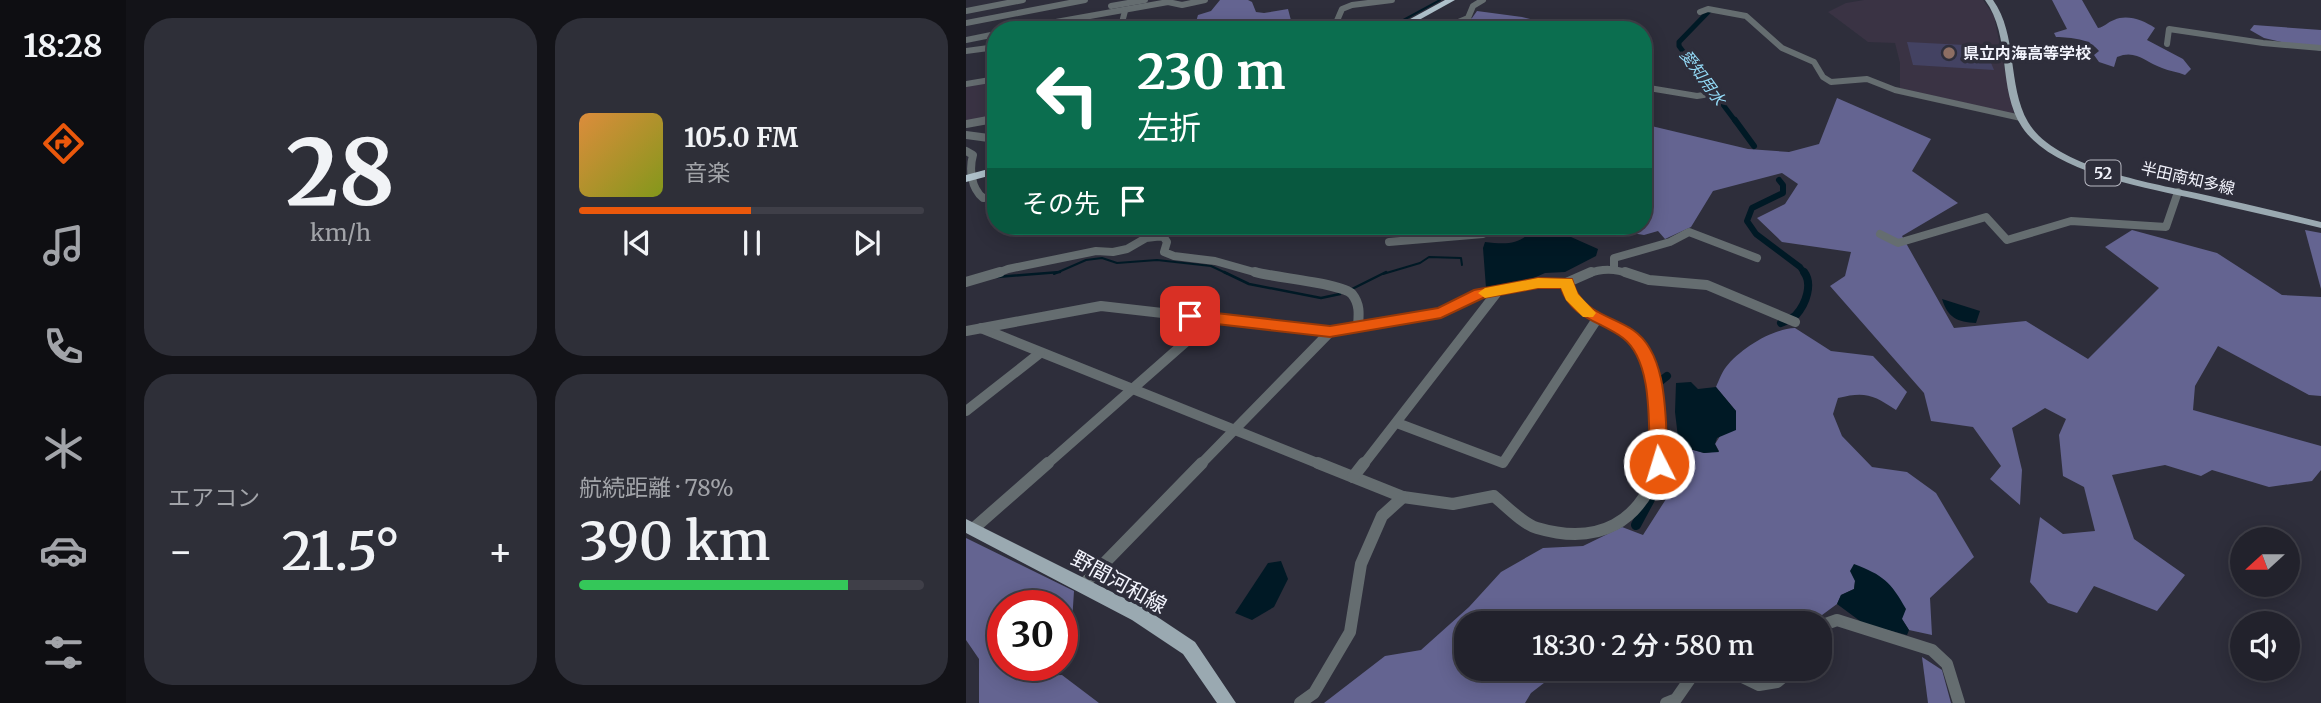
<!DOCTYPE html>
<html lang="ja">
<head>
<meta charset="utf-8">
<style>
	body { margin:0; font-family:Merriweather,"Noto Sans JP",serif; background:#2e2f38; color:#f1f3f6; height:100vh; display:flex; flex-direction:column; font-size:26px; white-space:nowrap }
	* { box-sizing:border-box; margin:0 }
	p { font-size:23px; color:#a2a4a9 }
	.icon { flex:none; width:38px; height:38px; fill:none; stroke:currentColor; stroke-width:2; stroke-linecap:round; stroke-linejoin:round }
	.map { position:relative; flex:1; overflow:hidden }
	.sheet { display:flex; flex-direction:column; gap:18px; padding:18px; background:#131318; width:840px }
	.sheet>* { flex:none }
	.banner { position:absolute; left:21px; top:21px; width:665px; height:214px; border-radius:28px; box-shadow:0 4px 18px #0003,0 0 0 2px #3f3f48; background:#0b6e4f; color:#fff; overflow:hidden }
	.needle { width:46px; rotate:249deg }
	.fabs { position:absolute; left:1264px; top:527px; display:grid; gap:14px }
	.fabs a { display:grid; place-items:center; width:70px; height:70px; border-radius:50%; background:#22222c; box-shadow:0 4px 18px #0003,0 0 0 2px #3f3f48; font-size:35px }
	.speed { position:absolute; left:21px; top:590px; display:flex; gap:14px; font-size:35px; font-weight:700; text-align:center }
	.speed>* { display:grid; place-content:center; width:91px; height:91px; border-radius:50%; background:#22222c; box-shadow:0 4px 18px #0003,0 0 0 2px #3f3f48; line-height:1 }
	.speed .limit { border:10px solid #d22; background:#fff; color:#111 }
	.pin { position:absolute; display:grid; place-items:center; width:60px; height:60px; color:#fff; margin:-30px; border-radius:14px; box-shadow:0 4px 10px #0006 }
	.me { position:absolute; width:77px; margin:-38px; rotate:355deg; stroke-linejoin:round; filter:drop-shadow(0 0 5px #0008) }
	.turn { display:flex; align-items:center; gap:24px; height:147px; padding:0 35px; font-size:32px }
	.turn .icon { width:91px; height:91px; stroke-width:2.5 }
	.turn b { display:block; font-size:49px; line-height:60px }
	.then { display:flex; align-items:center; height:66px; padding:0 35px; background:#0003; gap:14px; font-size:26px }
	.big { font-size:52px; font-weight:600; line-height:1.1 }
	.sheet .card { flex:1; display:flex; flex-direction:column; justify-content:center; gap:10px; min-width:0; padding:0 24px; border-radius:28px; background:#2e2f38 }
	.sheet .dial { align-items:center; gap:0 }
	.dial b { font-size:91px; line-height:1 }
	.song { display:flex; align-items:center; gap:21px }
	.cover { width:84px; height:84px; border-radius:10px; background:linear-gradient(135deg,hsl(30 70% 55%),hsl(70 70% 35%)) }
	.played { height:7px; border-radius:4px; background:linear-gradient(90deg,#ea580c 50%,#3f3f48 50%) }
	.keys { display:flex; justify-content:space-around; direction:ltr }
	.heat { display:flex; justify-content:space-between; align-items:center; font-size:38px; direction:ltr }
	.charge { height:10px; border-radius:5px; background:linear-gradient(90deg,#34c759 78%,#3f3f48 0) }
	.sheet .tiles { flex:1; display:grid; gap:18px; grid-template-columns:repeat(2,1fr) }
	.trip { position:absolute; left:488px; top:611px; width:378px; height:70px; border-radius:28px; background:#22222c; box-shadow:0 4px 18px #0003,0 0 0 2px #3f3f48; font-weight:600; line-height:70px; text-align:center }
	main { display:flex; flex:1; min-height:0 }
	.menu { display:flex; flex-direction:column; width:126px; justify-content:space-around; align-items:center; background:#0e0e12; color:#a2a4a9 }
	.menu .icon { width:49px; height:49px }
	.menu .current { color:#ea580c }
	.menu b { font-size:32px; color:#f1f3f6 }
	.map>svg:first-child { display:block }
	.education { fill:#3a3344 }
	.green { fill:#434262 }
	.forest { fill:#646491 }
	.water { fill:#001925 }
	.lines { fill:none; stroke-linecap:round; stroke-linejoin:round }
	.stream-far1 { stroke:#001925; stroke-width:2 }
	.stream { stroke:#001925; stroke-width:2.5 }
	.canal-far3 { stroke:#001925; stroke-width:5 }
	.canal-far2 { stroke:#001925; stroke-width:6 }
	.canal-far1 { stroke:#001925; stroke-width:8 }
	.canal { stroke:#001925; stroke-width:10 }
	.minor-far3 { stroke:#656d70; stroke-width:6 }
	.minor-far2 { stroke:#656d70; stroke-width:8 }
	.minor-far1 { stroke:#656d70; stroke-width:10 }
	.minor { stroke:#656d70; stroke-width:12 }
	.major { fill:#9aa9b1; fill-rule:evenodd }
	.highway { fill:#afc1cb; fill-rule:evenodd }
	.route { fill:#ea580c; stroke:#983908; stroke-width:2 }
	.slow { fill:#f59e0b }
	.education-dot { fill:#8d6e63; stroke:#2e2e3b; stroke-width:2.5 }
	.labels { text-anchor:middle; dominant-baseline:central; stroke-width:7; stroke-linejoin:round; paint-order:stroke }
	.far-poi-label { font-size:16px; font-weight:bold; fill:#f3f4fd; stroke:#2e2e3b; text-anchor:start }
	.far-water-label { font-size:16px; font-style:italic; fill:#93d9f6; stroke:#2e2e3b }
	.shield { fill:#2e2e3b; stroke:#b8b9c3; stroke-width:2 }
	.shield-label { font-size:16px; font-weight:bold; fill:#f3f4fd }
	.far-street-label { font-size:16px; fill:#f3f4fd; stroke:#2e2e3b }
	.near-street-label { font-size:21px; fill:#f3f4fd; stroke:#2e2e3b }
</style>
</head>
<body>
<main>
<nav class="menu">
<b>18:28</b>
<svg class="icon current" aria-label="directions" viewBox="0 0 24 24"><path d="M12 3l9 9-9 9-9-9zM9 14v-3h6M13 9l2 2-2 2"/></svg>
<svg class="icon" aria-label="music" viewBox="0 0 24 24"><path d="M9 18V5l10-2v13"/><circle cx="6" cy="18" r="3"/><circle cx="16" cy="16" r="3"/></svg>
<svg class="icon" aria-label="phone" viewBox="0 0 24 24"><path d="M5 4h4l2 5-3 2q2 4 5 5l2-3 5 2v4C11 20 4 13 5 4z"/></svg>
<svg class="icon" aria-label="climate" viewBox="0 0 24 24"><path d="M12 3v18M4 7l16 10M4 17L20 7"/></svg>
<svg class="icon" aria-label="car" viewBox="0 0 24 24"><path d="M5 17H2v-5l4-1 3-4h7l3 4 3 1v5h-3M9 17h6M6 11h13"/><circle cx="7" cy="17" r="2"/><circle cx="17" cy="17" r="2"/></svg>
<svg class="icon" aria-label="filters" viewBox="0 0 24 24"><path d="M4 7h16M4 17h16"/><circle cx="9" cy="7" r="2"/><circle cx="15" cy="17" r="2"/></svg>
</nav>
<section class="sheet">
<div class="tiles">
<div class="card dial"><b>28</b><p>km/h</p></div>
<div class="card">
<div class="song"><i class="cover"></i><div><b>105.0 FM</b><p>音楽</p></div></div>
<div class="played"></div>
<div class="keys"><svg class="icon" aria-label="previous" viewBox="0 0 24 24"><path d="M18 5L8 12l10 7zM5 5v14"/></svg><svg class="icon" aria-label="pause" viewBox="0 0 24 24"><path d="M8 5v14M16 5v14"/></svg><svg class="icon" aria-label="next" viewBox="0 0 24 24"><path d="M6 5l10 7-10 7zM19 5v14"/></svg></div>
</div>
<div class="card"><p>エアコン</p>
<div class="heat"><a>−</a><b class="big">21.5°</b><a>+</a></div>
</div>
<div class="card"><p>航続距離 · 78%</p><b class="big">390 km</b><div class="charge"></div></div>
</div>
</section>
<div class="map">
<svg width="1355" height="703" viewBox="0 0 1355 703">
	<rect width="100%" height="100%" fill="#2e2e3b"/>
	<!-- education -->
	<g class="education">
		<polygon points="898,0 1017,0 1028,16 1048,114 934,88 934,63 929,43 902,42 862,12 880,3"/>
		<polygon points="30,82 30,118 0,123 0,86"/>
	</g>
	<!-- green -->
	<polygon class="green" points="941,42 1018,46 1028,70 947,65"/>
	<!-- forest -->
	<g class="forest">
		<polygon points="254,0 282,0 286,2 290,12 298,13 322,9 327,28 222,30 229,25 232,15 245,11"/>
		<path d="M1086,0h30l16,28c7,-1 9,-6 16,-8 13,-6 29,0 41,8l-8,12 36,19 8,10 -6,6c-7,-3 -16,-4 -23,-7 -17,-6 -26,-19 -45,-11l-3,10 -15,-5 -5,-7 5,-4c-10,-13 -27,-13 -43,-14l-2,-4 13,-4z"/>
		<polygon points="511,11 556,17 609,30 478,30 506,18"/>
		<polygon points="1288,25 1355,30 1355,51 1298,38 1284,30"/>
		<polygon points="871,98 965,139 946,171 992,203 936,236 988,328 1060,321 1122,359 1193,288 1139,247 1166,230 1251,253 1316,295 1355,297 1355,396 1343,395 1252,346 1229,386 1227,410 1355,446 1355,470 1346,481 1303,487 1246,470 1235,476 1199,465 1146,475 1168,539 1219,575 1191,611 1128,586 1111,613 1082,603 1064,582 1074,517 1097,534 1129,531 1118,487 1097,476 1093,435 1100,419 1079,408 1046,428 1056,470 1054,505 1024,479 1035,466 1007,427 965,421 958,393 864,286 879,276 885,252 816,242 791,218 819,204 832,184 816,173 747,191 725,227 699,239 692,231 678,235 648,230 650,226 677,226 677,124 782,149 823,152 853,144"/>
		<polygon points="1339,230 1355,233 1355,289"/>
		<path d="M829,328l36,23 42,5 34,36 -11,18c-22,-15 -31,-19 -58,-12l-5,16 9,22 30,31 35,5 29,21 38,64 -44,41 2,37 -23,-5 -7,-11 -47,-38 -1,8 -13,6 -4,9 -19,14 -81,5h-271v45l96,1 -31,24 -6,10h-201l61,-47 36,-6 48,-43 32,-35 42,-24 40,-2 39,-19 21,8 32,-50 4,-39 25,7 15,-2 -4,-7 21,-33 -20,-24c3,-7 6,-15 10,-20 15,-19 46,-38 69,-39z"/>
		<polygon points="0,538 108,591 106,622 96,629 96,606 37,606 37,665 56,665 51,677 96,675 133,703 13,703 13,659 0,640"/>
		<polygon points="956,657 976,670 985,703 962,703"/>
	</g>
	<!-- water -->
	<g class="water">
		<path d="M565,226h33l7,11 27,12 -2,7 -31,16 -20,1 -18,8 -41,7 -3,-40 2,-6c19,2 34,4 47,-12z"/>
		<path d="M976,299l38,12 -4,12c-19,-1 -28,-5 -34,-24z"/>
		<polygon points="725,382 732,389 750,387 770,411 770,430 751,438 749,444 753,452 738,453 713,446 709,412 710,383"/>
		<polygon points="315,561 322,579 308,607 286,620 269,613 302,563"/>
		<path d="M888,564c29,11 37,18 52,45l-4,10 7,11 -2,5 -43,-11 -27,-20 4,-9 13,-6 1,-8 -5,-10z"/>
	</g>
	<g class="lines">
		<!-- stream-far1 -->
		<g class="stream-far1">
			<polyline points="419,30 474,0"/>
			<polyline points="88,274 120,260 136,258 151,263 191,260 245,266 262,274"/>
			<polyline points="417,274 454,263 463,257 495,258 496,265"/>
		</g>
		<!-- stream -->
		<g class="stream">
			<polyline points="258,272 283,284 355,298 374,294"/>
			<polyline points="31,277 94,272"/>
			<polyline points="386,289 420,272"/>
		</g>
		<!-- canal-far3 -->
		<polyline class="canal-far3" points="744,10 713,42 713,46 770,122"/>
		<!-- canal-far2 -->
		<g class="canal-far2">
			<polyline points="769,120 788,146"/>
			<polyline points="813,180 817,185 817,193 786,208 781,221 790,234 834,267 839,274"/>
		</g>
		<!-- canal-far1 -->
		<g class="canal-far1">
			<path d="M815,323c4,-2 12,-5 15,-8 10,-11 17,-31 8,-43"/>
			<polyline points="697,465 699,442 692,383 701,376"/>
		</g>
		<!-- canal -->
		<polyline class="canal" points="670,525 690,488 698,463"/>
		<!-- minor-far3 -->
		<g class="minor-far3">
			<polyline points="145,6 179,0"/>
			<polyline points="0,11 57,0"/>
			<polyline points="734,12 742,9 780,16 816,48 848,62 857,77 865,82 901,79 929,90 1055,118"/>
			<polyline points="0,23 119,0"/>
			<polyline points="45,30 202,2 216,5 239,0"/>
			<polyline points="154,30 159,11"/>
			<polyline points="363,30 370,23 376,9 386,5 426,0"/>
			<polyline points="473,30 502,18 507,6 517,0"/>
			<polyline points="0,40 30,34"/>
			<polyline points="1201,44 1203,29 1297,43 1355,48"/>
			<polyline points="0,51 30,47"/>
			<polyline points="0,84 30,79"/>
			<polyline points="677,87 731,96 744,94"/>
			<polyline points="12,122 30,119"/>
		</g>
		<!-- minor-far2 -->
		<g class="minor-far2">
			<polyline points="0,124 22,120"/>
			<polyline points="0,135 30,139"/>
			<path d="M0,151l7,4c-4,14 -2,33 10,43l13,-1"/>
			<polyline points="914,234 932,243 1020,217 1041,240 1105,221 1200,227 1212,192"/>
			<polyline points="423,242 517,234 534,226"/>
			<polyline points="648,269 648,258 704,242 723,232 791,258"/>
			<polyline points="29,274 42,269 130,251 147,252 161,249 180,238 197,236 201,242 198,252 208,256 249,261 295,274"/>
			<path d="M621,274c16,-6 28,-5 43,0"/>
		</g>
		<!-- minor-far1 -->
		<g class="minor-far1">
			<path d="M289,272c20,6 87,11 97,22 8,10 7,20 6,32"/>
			<polyline points="659,272 683,280 741,285 829,322"/>
			<polyline points="0,282 34,272"/>
			<polyline points="600,283 605,296 617,310 662,334 673,346 687,376 693,465"/>
			<polyline points="15,328 356,465"/>
			<polyline points="0,331 135,306 364,332 475,313 513,294 572,283 600,283 625,272"/>
			<polyline points="0,411 74,353"/>
			<polyline points="431,423 537,463 631,319"/>
			<polyline points="80,465 247,318"/>
			<polyline points="234,465 364,332"/>
			<polyline points="397,465 532,291"/>
		</g>
		<!-- minor -->
		<g class="minor">
			<path d="M352,463l85,34 50,7 41,-8c12,10 29,28 43,32 61,18 105,-5 122,-65"/>
			<polyline points="387,477 398,463"/>
			<polyline points="7,529 82,463"/>
			<polyline points="118,584 236,463"/>
			<polyline points="854,630 857,625 871,620 966,650 981,664 993,703"/>
			<polyline points="334,703 348,693 384,632 395,564 416,516 437,497"/>
			<polyline points="700,703 710,699 726,676 760,669 793,685 811,682 828,668"/>
		</g>
		<!-- major -->
		<g class="major">
			<path d="M1019,0h8c25,35 14,85 35,122 27,46 125,61 173,72 40,9 80,18 120,28v6c-42,-10 -83,-19 -125,-29 -51,-12 -143,-26 -174,-72 -25,-38 -10,-90 -37,-127z"/>
			<polygon points="0,519 178,608 229,642 270,703 251,703 217,654 166,620 0,533"/>
		</g>
		<!-- highway -->
		<g class="highway">
			<polygon points="479,0 489,0 435,30 424,30"/>
			<polygon points="30,167 30,174 0,182 0,175"/>
		</g>
	</g>
	<!-- route -->
	<path class="route" d="M572,278l34,1c2,5 3,11 6,15 11,19 37,24 55,36 37,25 32,94 35,134l-2,5 -7,2 -6,-2 -3,-5c-2,-36 4,-102 -27,-126 -23,-17 -52,-20 -62,-50h-23l-55,10 -42,20 -111,19 -140,-16 -7,-5 7,-6 140,16 108,-18 36,-18z"/>
	<!-- slow -->
	<polygon class="slow" points="572,278 606,279 612,294 630,313 627,317 617,317 600,300 595,288 572,288 519,298 512,293 519,288"/>
	<!-- markers -->
	<circle class="education-dot" cx="983" cy="53" r="7"/>
	<g class="labels">
		<!-- far-poi labels -->
		<g class="far-poi-label">
			<text x="997" y="53">県立内海高等学校</text>
		</g>
		<!-- far-water labels -->
		<g class="far-water-label">
			<text transform="translate(737 77) rotate(54)">愛知用水</text>
		</g>
		<!-- shield labels -->
		<rect class="shield" x="1119.5" y="160.5" width="35" height="25" rx="5"/>
		<g class="shield-label">
			<text x="1137" y="173">52</text>
		</g>
		<!-- far-street labels -->
		<g class="far-street-label">
			<text transform="translate(1222 178) rotate(13)">半田南知多線</text>
		</g>
		<!-- near-street labels -->
		<g class="near-street-label">
			<text transform="translate(153 582) rotate(29)">野間河和線</text>
		</g>
	</g>
</svg>
<div class="fabs">
<a><svg class="needle" viewBox="-14 -14 28 28"><path d="M0-13l5 13h-10z" fill="#e53935"/><path d="M0 13l5-13h-10z" fill="#a2a4a9"/></svg></a>
<a><svg class="icon" aria-label="sound" viewBox="0 0 24 24"><path d="M4 9h4l5-4v14l-5-4H4zM17 9q2 3 0 6"/></svg></a>
</div>
<div class="speed"><div class="limit">30</div></div>
<div class="pin" style="left:224px;top:316px;background:#d93025"><svg class="icon" aria-label="arrive" viewBox="0 0 24 24"><path d="M6 21V4h12l-3 4 3 4H6"/></svg></div>
<svg class="me" style="left:693px;top:464px" viewBox="-20 -20 40 40"><circle r="17" fill="#ea580c" stroke="#fff" stroke-width="3"/><path d="M0-11L8 9 0 5-8 9z" fill="#fff"/></svg>
<div class="trip">18:30 · 2 分 · 580 m</div>
<div class="banner">
<div class="turn"><svg class="icon" aria-label="left" viewBox="0 0 24 24"><path d="M17 20v-9H6M10 6l-5 5 5 5"/></svg><div><b>230 m</b>左折</div></div>
<div class="then">その先<svg class="icon" aria-label="arrive" viewBox="0 0 24 24"><path d="M6 21V4h12l-3 4 3 4H6"/></svg></div>
</div>
</div>
</main>
</body>
</html>
